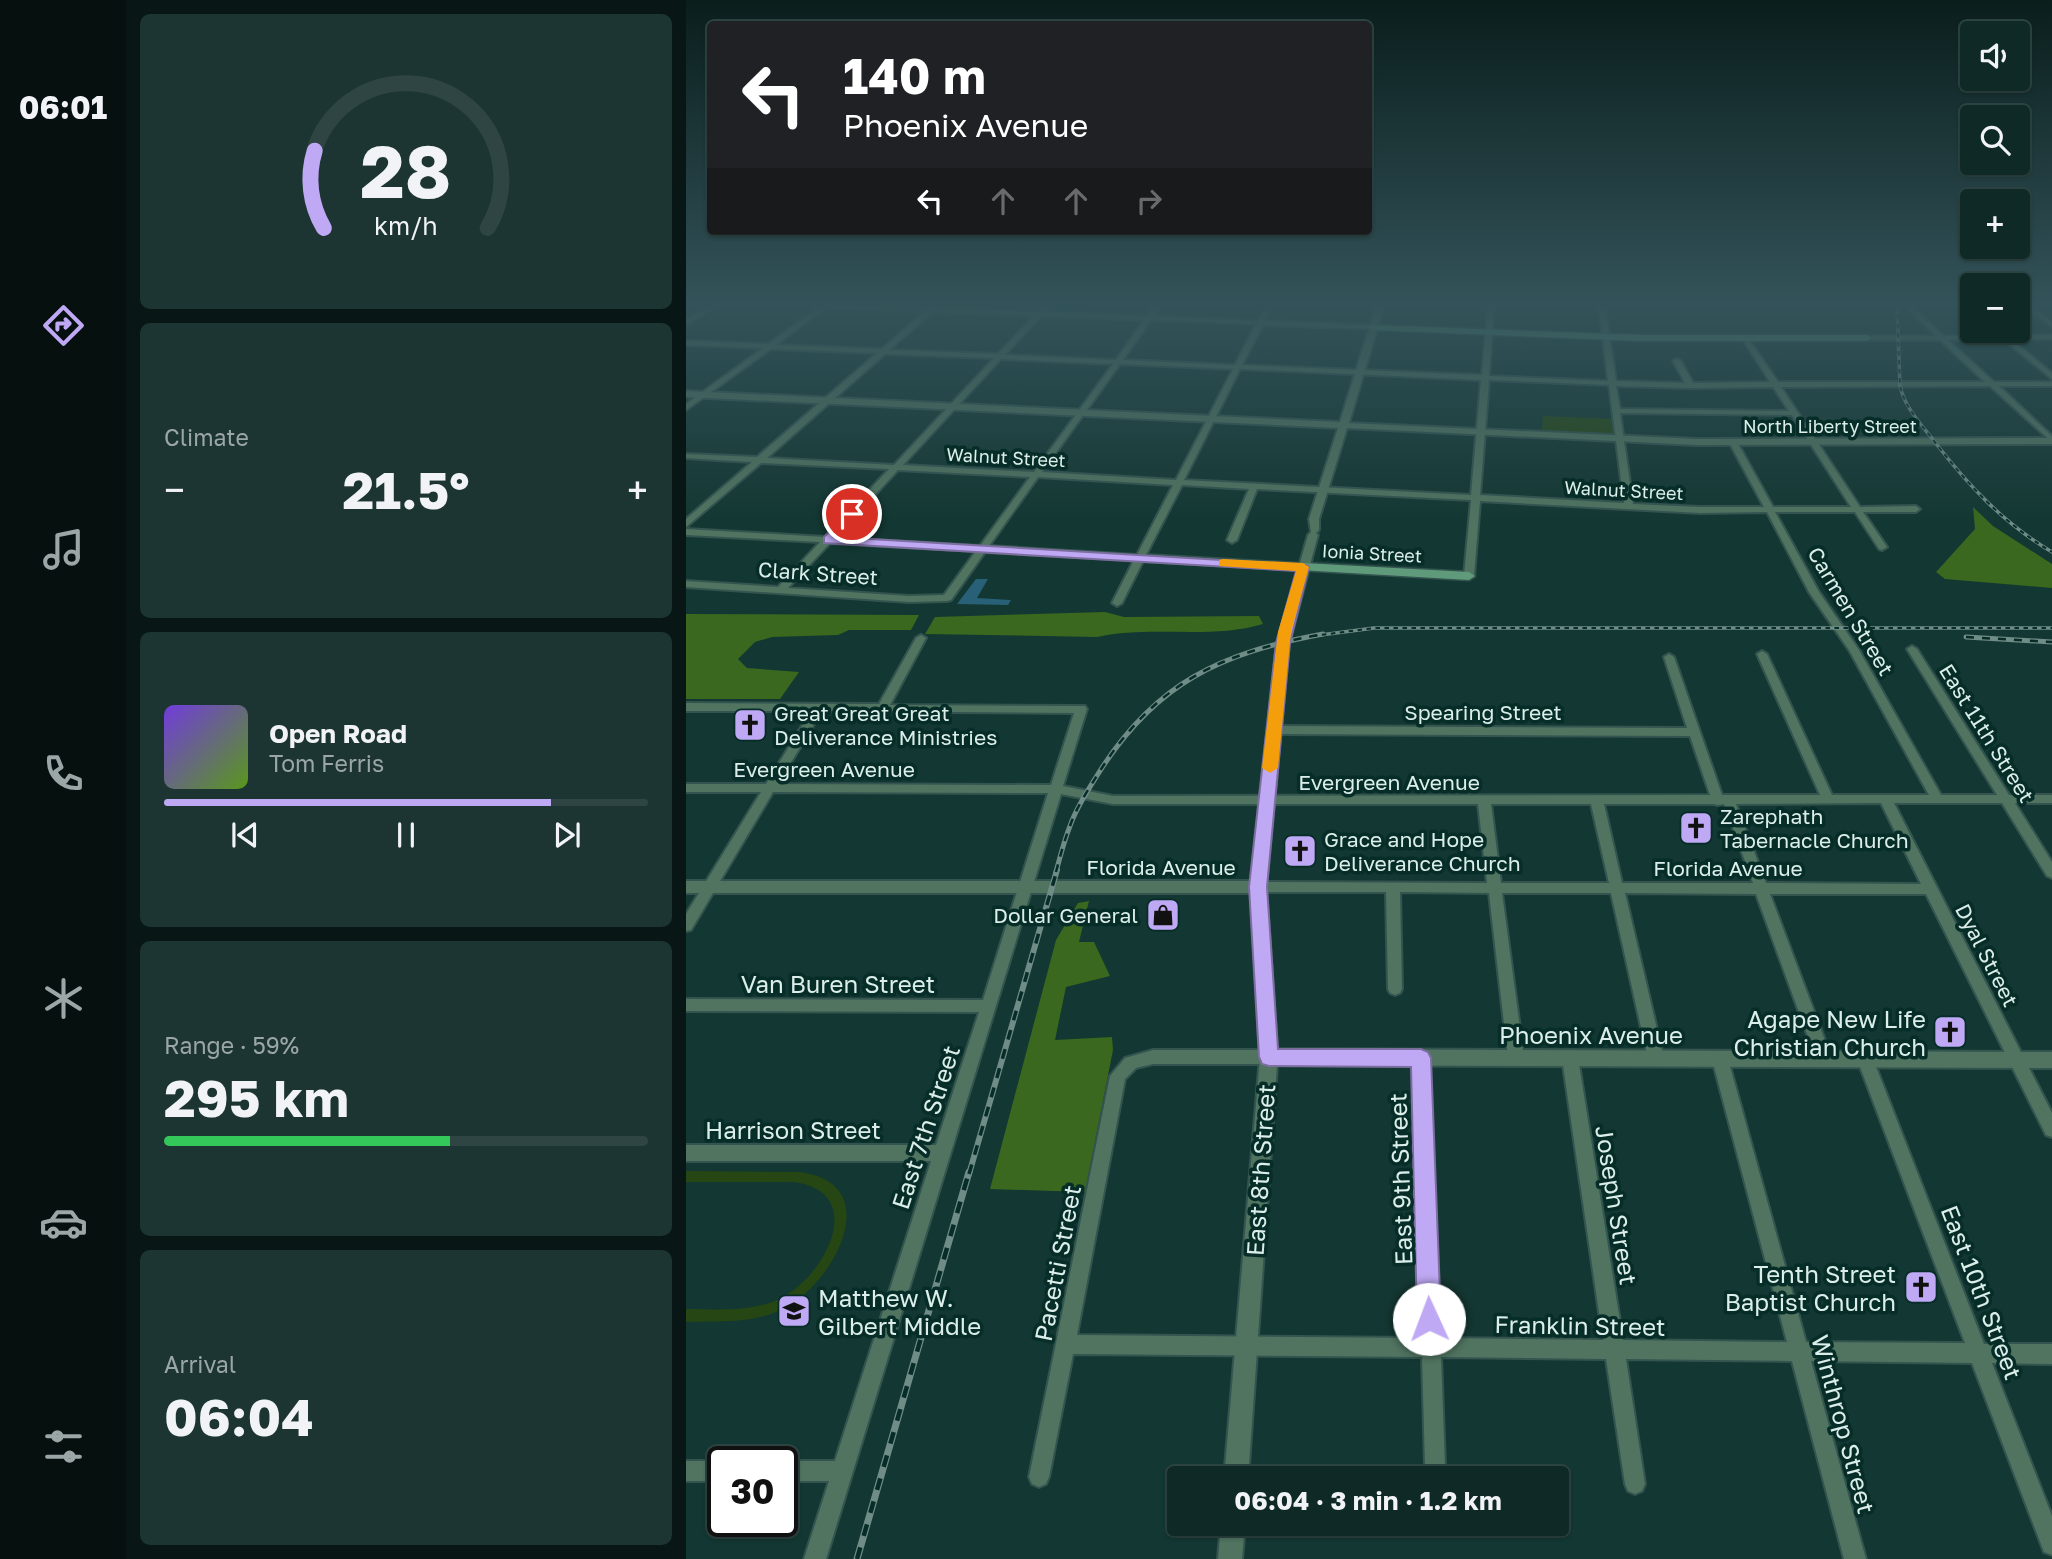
<!DOCTYPE html>
<html lang="en">
<head>
<meta charset="utf-8">
<style>
	body { margin:0; font-family:"Golos Text",sans-serif; background:#1c3532; color:#f1f3f6; height:100vh; display:flex; flex-direction:column; font-size:26px; white-space:nowrap }
	* { box-sizing:border-box; margin:0 }
	p { font-size:23px; color:#9ba6a7 }
	.icon { flex:none; width:38px; height:38px; fill:none; stroke:currentColor; stroke-width:2; stroke-linecap:round; stroke-linejoin:round }
	.map { position:relative; flex:1; overflow:hidden }
	.sheet { display:flex; flex-direction:column; gap:14px; padding:14px; background:#081715; width:560px }
	.sheet>* { flex:none }
	.guide { position:absolute; left:21px; top:21px; width:665px; height:214px; border-radius:7px; box-shadow:0 2px 5px #0004,0 0 0 2px #2e4543; background:#202124; color:#fff; overflow:hidden }
	.fabs { position:absolute; left:1274px; top:21px; display:grid; gap:14px }
	.fabs a { display:grid; place-items:center; width:70px; height:70px; border-radius:7px; background:#0e2926; box-shadow:0 2px 5px #0004,0 0 0 2px #2e4543; font-size:35px }
	.speed { position:absolute; left:21px; top:1446px; display:flex; gap:14px; font-size:35px; font-weight:700; text-align:center }
	.speed>* { display:grid; place-content:center; width:91px; height:91px; border-radius:50%; background:#0e2926; box-shadow:0 2px 5px #0004,0 0 0 2px #2e4543; line-height:1 }
	.speed .limit { border:4px solid #111; border-radius:10px; background:#fff; color:#111 }
	.pin { position:absolute; display:grid; place-items:center; width:60px; height:60px; color:#fff; margin:-30px; border:4px solid #fff; border-radius:50%; box-shadow:0 2px 7px #0007 }
	.me { position:absolute; width:77px; margin:-38px; rotate:358deg; stroke-linejoin:round; filter:drop-shadow(0 0 5px #0008) }
	.turn { display:flex; align-items:center; gap:24px; height:147px; padding:0 21px; font-size:32px }
	.turn .icon { width:91px; height:91px; stroke-width:2.5 }
	.turn b { display:block; font-size:49px; line-height:60px }
	.lanes { display:flex; align-items:center; height:66px; padding:0 21px; background:#0003; justify-content:center; gap:35px; direction:ltr }
	.lanes .off { opacity:.35 }
	.big { font-size:52px; font-weight:700; line-height:1.1 }
	.sheet .tile { flex:1; display:flex; flex-direction:column; justify-content:center; gap:10px; min-width:0; padding:0 24px; border-radius:10px; background:#1c3532 }
	.sheet .dial { align-items:center; gap:0 }
	.dial svg { height:182px; overflow:visible; fill:none; stroke:#2e4543; stroke-width:7; stroke-linecap:round; text-anchor:middle }
	.dial text { fill:#f1f3f6; stroke:none }
	.song { display:flex; align-items:center; gap:21px }
	.cover { width:84px; height:84px; border-radius:10px; background:linear-gradient(135deg,hsl(260 70% 55%),hsl(90 70% 35%)) }
	.played { height:7px; border-radius:4px; background:linear-gradient(90deg,#bfa9f4 80%,#2e4543 80%) }
	.keys { display:flex; justify-content:space-around; direction:ltr }
	.heat { display:flex; justify-content:space-between; align-items:center; font-size:38px; direction:ltr }
	.charge { height:10px; border-radius:5px; background:linear-gradient(90deg,#34c759 59%,#2e4543 0) }
	.trip { position:absolute; left:481px; top:1466px; width:402px; height:70px; border-radius:7px; background:#0e2926; box-shadow:0 2px 5px #0004,0 0 0 2px #2e4543; font-weight:700; line-height:70px; text-align:center }
	main { display:flex; flex:1; min-height:0 }
	.dock { display:flex; flex-direction:column; width:126px; justify-content:space-around; align-items:center; background:#06100f; color:#9ba6a7 }
	.dock .icon { width:49px; height:49px }
	.dock .selected { color:#bfa9f4 }
	.dock b { font-size:32px; color:#f1f3f6 }
	.map>svg:first-child { display:block }
	.green { fill:#264713 }
	.forest { fill:#39681e }
	.water { fill:#276077 }
	.lines { fill:none; stroke-linecap:round; stroke-linejoin:round }
	.minor-casing { stroke:#33544f; stroke-width:4 }
	.tertiary-casing { stroke:#33544f; stroke-width:4 }
	.secondary-casing { stroke:#33544f; stroke-width:3 }
	.minor { fill:#507460; fill-rule:evenodd }
	.tertiary { fill:#507460; fill-rule:evenodd }
	.secondary { fill:#5f9a7a; fill-rule:evenodd }
	.rail-far3-casing { stroke:#6f8c87; stroke-width:3.5 }
	.rail-far2-casing { stroke:#6f8c87; stroke-width:5 }
	.rail-far1-casing { stroke:#6f8c87; stroke-width:6 }
	.rail-casing { stroke:#6f8c87; stroke-width:7 }
	.rail-far3 { stroke:#072d28; stroke-width:2; stroke-dasharray:4.5; stroke-linecap:butt }
	.rail-far2 { stroke:#072d28; stroke-width:2.5; stroke-dasharray:8; stroke-linecap:butt }
	.rail-far1 { stroke:#072d28; stroke-width:3.5; stroke-dasharray:10; stroke-linecap:butt }
	.rail { stroke:#072d28; stroke-width:4.5; stroke-dasharray:12; stroke-linecap:butt }
	.route { fill:#bfa9f4; stroke:#7c6e9f; stroke-width:2 }
	.slow { fill:#f59e0b }
	.labels { text-anchor:middle; dominant-baseline:central; stroke-width:7; stroke-linejoin:round; paint-order:stroke }
	.far-street-label { font-size:18px; fill:#dbeeea; stroke:#072d28 }
	.street-label { font-size:21px; fill:#dbeeea; stroke:#072d28 }
	.poi-label { font-size:21px; fill:#dbeeea; stroke:#072d28; text-anchor:start }
	.near-street-label { font-size:24px; fill:#dbeeea; stroke:#072d28 }
	.near-poi-label { font-size:24px; fill:#dbeeea; stroke:#072d28; text-anchor:end }
</style>
</head>
<body>
<main>
<nav class="dock">
<b>06:01</b>
<svg class="icon selected" aria-label="directions" viewBox="0 0 24 24"><path d="M12 3l9 9-9 9-9-9zM9 14v-3h6M13 9l2 2-2 2"/></svg>
<svg class="icon" aria-label="music" viewBox="0 0 24 24"><path d="M9 18V5l10-2v13"/><circle cx="6" cy="18" r="3"/><circle cx="16" cy="16" r="3"/></svg>
<svg class="icon" aria-label="phone" viewBox="0 0 24 24"><path d="M5 4h4l2 5-3 2q2 4 5 5l2-3 5 2v4C11 20 4 13 5 4z"/></svg>
<svg class="icon" aria-label="climate" viewBox="0 0 24 24"><path d="M12 3v18M4 7l16 10M4 17L20 7"/></svg>
<svg class="icon" aria-label="car" viewBox="0 0 24 24"><path d="M5 17H2v-5l4-1 3-4h7l3 4 3 1v5h-3M9 17h6M6 11h13"/><circle cx="7" cy="17" r="2"/><circle cx="17" cy="17" r="2"/></svg>
<svg class="icon" aria-label="filters" viewBox="0 0 24 24"><path d="M4 7h16M4 17h16"/><circle cx="9" cy="7" r="2"/><circle cx="15" cy="17" r="2"/></svg>
</nav>
<section class="sheet">
<div class="tile dial"><svg viewBox="0 0 100 80">
<path d="M14 69A42 42 0 1 1 86 69"/>
<path d="M14 69A42 42 0 0 1 10 35" stroke="#bfa9f4"/>
<text x="50" y="56" font-size="32" font-weight="700">28</text>
<text x="50" y="72" font-size="11">km/h</text>
</svg></div>
<div class="tile"><p>Climate</p>
<div class="heat"><a>−</a><b class="big">21.5°</b><a>+</a></div>
</div>
<div class="tile">
<div class="song"><i class="cover"></i><div><b>Open Road</b><p>Tom Ferris</p></div></div>
<div class="played"></div>
<div class="keys"><svg class="icon" aria-label="previous" viewBox="0 0 24 24"><path d="M18 5L8 12l10 7zM5 5v14"/></svg><svg class="icon" aria-label="pause" viewBox="0 0 24 24"><path d="M8 5v14M16 5v14"/></svg><svg class="icon" aria-label="next" viewBox="0 0 24 24"><path d="M6 5l10 7-10 7zM19 5v14"/></svg></div>
</div>
<div class="tile"><p>Range · 59%</p><b class="big">295 km</b><div class="charge"></div></div>
<div class="tile"><p>Arrival</p><b class="big">06:04</b></div>
</section>
<div class="map">
<svg width="1366" height="1559" viewBox="0 0 1366 1559">
	<rect width="100%" height="100%" fill="#133732"/>
	<!-- green -->
	<g class="green">
		<polygon points="857,416 927,419 929,436 856,433"/>
		<path d="M0,1171l113,1c90,11 34,114 -18,138 -31,14 -62,11 -95,12v-13c31,0 66,4 95,-11 44,-22 88,-105 13,-116h-108z"/>
	</g>
	<!-- forest -->
	<g class="forest">
		<polygon points="1287,507 1307,526 1366,564 1366,588 1259,579 1250,572 1289,529"/>
		<path d="M419,612l19,5 135,-1 4,8c-53,16 -111,1 -166,13l-172,-3 10,-17z"/>
		<polygon points="0,614 233,615 225,630 163,630 152,635 86,637 69,642 52,659 61,668 113,672 94,699 0,699"/>
		<polygon points="403,901 393,942 408,942 424,976 380,987 369,1040 426,1037 427,1050 399,1192 304,1189 370,940 392,903"/>
	</g>
	<!-- water -->
	<polygon class="water" points="290,579 302,579 291,598 325,600 322,605 271,604"/>
	<g class="lines">
		<defs>
			<g id="minor">
				<polygon points="24,306 31,306 0,325 0,320"/>
				<path d="M135,306h7l-52,39 106,4 43,-38 -91,-3 -3,-2 98,2 4,-2 3,2 102,4 6,-6h6l-5,6 102,4 8,-10h6l-7,10 104,5 8,-15h6l-7,15 108,4 3,2 -3,2 -110,-4 -21,40 240,10 6,-69h6l-5,70 119,5 -9,-75h6l11,75 69,2 -12,-22 4,-2 4,2 12,22 77,-1 -28,-44 3,-2 2,1 31,45h207l-45,-42h-73l-3,-2 3,-2h69l-31,-30h6l33,30 108,-1v4h-41l41,34v6l-49,-40 -55,1 46,42h58v4h-53l53,50v6l-62,-56 -209,1 79,120 56,-1 4,3 -4,3h-53l24,35 -5,3 -3,-1 -24,-37h-80l44,80 40,58 82,145h56l-90,-146 5,-3 5,3 92,146h43v8h-37l37,59v16l-5,-2 -45,-73h-108l158,310v24l-6,-2 -120,-241h-156l62,165 -2,5 -6,2 -6,-2 -2,-5 -60,-165 -131,-1 39,166 -2,5 -6,2 -6,-2 -2,-5 -37,-166h-109l22,165 -2,5 -6,2 -6,-2 -2,-5 -19,-165 -89,-1 2,97 -2,4 -5,2 -5,-2 -2,-4 -2,-97h-128l-5,-1 -2,-4 2,-4 5,-1 229,1 -9,-79h-365l-52,-10 -235,765h-22l25,-78h-47v-20h-2h55l96,-300h-245v-16h250l43,-133 -293,-1v-12l297,1 65,-207 -275,-1 -82,138 -5,1v-17l75,-122h-75v-8h80l45,-73h-125v-8l193,1 37,-66 5,-3 5,3 -36,67 195,1 2,3 -24,77 50,10 597,-1 -20,-59 -416,-2 -6,-4 6,-4 413,2 -23,-71 5,-3 5,3 48,138h98l-63,-141 5,-3 5,3 65,141h97l-80,-145 -40,-58 -42,-80 -67,1 -220,-12 -6,75 -5,3 -5,-3 7,-76 -214,-11 -20,51 -5,3 -5,-3 22,-51 -67,-4 -36,70 157,9 5,3 -5,3 -160,-9 -21,42 -5,3 -5,-3 22,-43 -149,-8 -34,48 -4,1 -38,1 -223,-15v-6l92,6 42,-45 -134,-7v-6l139,8 64,-68 -128,-6 -75,64v-8l66,-57 -66,-4v-4l71,3 120,-104 -106,-4 -85,61v-6l77,-56 -77,-3v-4l82,3zM247,312l101,4 -36,38 -109,-4zM355,316l103,4 -28,40 -111,-5zM465,320l105,4 -21,41 -112,-5zM199,354l109,4 -100,107 -127,-7zM315,359l112,5 -79,108 -131,-7zM434,364l113,5 -57,111 -134,-8zM554,369l241,11 -10,115 -287,-15zM803,380l120,5 15,118 -144,-8zM930,386l75,2 82,-1 16,24 -169,-2zM934,413l172,2 59,92h-78l-36,-65 -4,-2 -4,2 35,65h-64l-67,-3zM212,470l132,7 -50,69 -145,-8zM352,477l135,8 -36,70 -148,-9zM144,543l146,8 -32,44 -35,1 -121,-8zM136,711l252,2 -23,72 -273,-1zM1195,803l40,81 -155,-1 -30,-79zM805,804h100l18,79h-108zM918,804h109l5,1 6,-1 29,79h-131z"/>
				<polygon points="1279,306 1286,306 1286,311"/>
				<polygon points="1338,306 1344,306 1366,322 1366,327"/>
				<polygon points="467,1050 583,1050 589,1052 591,1057 589,1062 583,1064 467,1064 450,1068 439,1079 391,1335 735,1338 727,1058 729,1053 735,1051 741,1053 743,1058 754,1338 917,1340 876,1058 878,1053 884,1051 890,1053 892,1058 937,1340 1101,1342 1026,1059 1028,1054 1034,1052 1040,1054 1042,1059 1120,1342 1279,1343 1171,1059 1173,1054 1179,1052 1185,1054 1298,1344 1366,1344 1366,1364 1306,1363 1366,1516 1366,1555 1358,1552 1286,1363 1125,1361 1180,1559 1158,1559 1106,1361 940,1359 959,1484 956,1491 949,1494 942,1491 939,1484 920,1359 755,1357 759,1466 756,1473 749,1476 742,1473 739,1466 736,1357 387,1354 363,1477 360,1484 353,1487 346,1484 343,1477 424,1076 439,1058"/>
				<polygon points="0,1461 39,1461 37,1461 37,1481 0,1481"/>
			</g>
			<g id="tertiary">
				<polygon points="690,306 698,306 663,423 1011,439 1366,438 1366,444 1011,445 661,428 633,519 633,530 630,533 632,535 603,643 580,887 591,1049 1366,1052 1366,1068 591,1065 562,1479 538,1479 574,1057 565,893 0,893 0,881 565,881 591,643 622,535 625,532 623,519 652,428 0,397 0,391 654,422"/>
				<polygon points="535,1524 559,1524 556,1559 532,1559"/>
			</g>
			<g id="secondary">
				<polygon points="684,325 954,335 1181,335 1185,338 1181,341 954,341 687,330 683,327"/>
				<polygon points="617,563 783,572 789,576 783,580 613,570 611,567"/>
			</g>
		</defs>
		<!-- minor casing -->
		<use href="#minor" class="minor-casing"/>
		<!-- tertiary casing -->
		<use href="#tertiary" class="tertiary-casing"/>
		<!-- secondary casing -->
		<use href="#secondary" class="secondary-casing"/>
		<!-- minor -->
		<use href="#minor" class="minor"/>
		<!-- tertiary -->
		<use href="#tertiary" class="tertiary"/>
		<!-- secondary -->
		<use href="#secondary" class="secondary"/>
		<defs>
			<g id="rail-far3">
				<path d="M1211,306l3,80c5,22 21,38 34,55 34,44 69,82 118,111"/>
				<polyline points="627,636 688,628 1366,628"/>
			</g>
			<g id="rail-far2">
				<polyline points="1280,637 1366,642"/>
				<path d="M370,872c4,-15 8,-31 14,-46 6,-18 18,-36 28,-52 57,-91 122,-121 225,-140"/>
			</g>
			<polyline id="rail-far1" points="283,1174 371,870"/>
			<polyline id="rail" points="171,1559 283,1172"/>
		</defs>
		<!-- rail-far3 casing -->
		<use href="#rail-far3" class="rail-far3-casing"/>
		<!-- rail-far2 casing -->
		<use href="#rail-far2" class="rail-far2-casing"/>
		<!-- rail-far1 casing -->
		<use href="#rail-far1" class="rail-far1-casing"/>
		<!-- rail casing -->
		<use href="#rail" class="rail-casing"/>
		<!-- rail-far3 -->
		<use href="#rail-far3" class="rail-far3"/>
		<!-- rail-far2 -->
		<use href="#rail-far2" class="rail-far2"/>
		<!-- rail-far1 -->
		<use href="#rail-far1" class="rail-far1"/>
		<!-- rail -->
		<use href="#rail" class="rail"/>
	</g>
	<!-- sky -->
	<linearGradient id="sky" x2="0" y2="1"><stop stop-color="#0a1e1c"/><stop offset="0.58" stop-color="#33535a"/><stop offset="1" stop-color="#33535a" stop-opacity="0"/></linearGradient>
	<rect width="1366" height="524" fill="url(#sky)"/>
	<!-- route -->
	<polygon class="route" points="166,510 172,514 152,537 621,565 623,567 604,643 581,887 592,1049 735,1049 742,1052 745,1058 755,1319 752,1328 743,1331 734,1328 731,1319 725,1067 583,1066 576,1064 573,1057 563,887 590,643 610,571 138,543 138,537"/>
	<!-- slow -->
	<polygon class="slow" points="537,559 617,563 623,567 605,632 592,768 584,773 576,768 592,632 610,571 533,566 533,560"/>
	<!-- icons -->
	<defs>
		<symbol id="church-square" viewBox="-11 -11 22 22"><rect x="-9" y="-9" width="18" height="18" rx="4" fill="#bfa9f4" stroke="#072d28"/><path d="M-1.2-6h2.4v3.5h3.3v2.4h-3.3V6h-2.4V-.1h-3.3v-2.4h3.3Z" fill="#111"/></symbol>
		<symbol id="shop-square" viewBox="-11 -11 22 22"><rect x="-9" y="-9" width="18" height="18" rx="4" fill="#bfa9f4" stroke="#072d28"/><path d="M-5-2.5h2.3a2.7 3.5 0 0 1 5.4 0H5L5.5 6h-11ZM-1.5-2.5h3a1.5 2.3 0 0 0-3 0Z" fill="#111"/></symbol>
		<symbol id="school-square" viewBox="-11 -11 22 22"><rect x="-9" y="-9" width="18" height="18" rx="4" fill="#bfa9f4" stroke="#072d28"/><path d="M0-5L7-2L0 1L-7-2ZM-4 1L0 2.5L4 1V4Q0 6-4 4Z" fill="#111"/></symbol>
	</defs>
	<g fill-rule="evenodd">
		<use href="#church-square" x="45" y="706" width="38" height="38"/>
		<use href="#church-square" x="991" y="809" width="38" height="38"/>
		<use href="#church-square" x="595" y="832" width="38" height="38"/>
		<use href="#shop-square" x="458" y="896" width="38" height="38"/>
		<use href="#church-square" x="1245" y="1013" width="38" height="38"/>
		<use href="#church-square" x="1216" y="1268" width="38" height="38"/>
		<use href="#school-square" x="89" y="1292" width="38" height="38"/>
	</g>
	<g class="labels">
		<!-- far-street labels -->
		<g class="far-street-label">
			<text x="1144" y="426">North Liberty Street</text>
			<text transform="translate(320 457) rotate(3)">Walnut Street</text>
			<text transform="translate(938 490) rotate(3)">Walnut Street</text>
			<text transform="translate(686 553) rotate(3)">Ionia Street</text>
		</g>
		<!-- street labels -->
		<g class="street-label">
			<text transform="translate(132 573) rotate(4)">Clark Street</text>
			<text transform="translate(1165 611) rotate(59)">Carmen Street</text>
			<text x="797" y="712">Spearing Street</text>
			<text transform="translate(1301 733) rotate(58)">East 11th Street</text>
			<text x="138" y="769">Evergreen Avenue</text>
			<text x="703" y="782">Evergreen Avenue</text>
			<text x="475" y="867">Florida Avenue</text>
			<text x="1042" y="868">Florida Avenue</text>
			<text transform="translate(1301 955) rotate(63)">Dyal Street</text>
		</g>
		<!-- poi labels -->
		<g class="poi-label">
			<text x="88" y="713">Great Great Great<tspan x="88" dy="24">Deliverance Ministries</tspan></text>
			<text x="1034" y="816">Zarephath<tspan x="1034" dy="24">Tabernacle Church</tspan></text>
			<text x="638" y="839">Grace and Hope<tspan x="638" dy="24">Deliverance Church</tspan></text>
			<text x="452" y="915" text-anchor="end">Dollar General</text>
		</g>
		<!-- near-street labels -->
		<g class="near-street-label">
			<text x="152" y="983">Van Buren Street</text>
			<text x="905" y="1034">Phoenix Avenue</text>
			<text transform="translate(239 1127) rotate(-72)">East 7th Street</text>
			<text x="107" y="1129">Harrison Street</text>
			<text transform="translate(574 1170) rotate(-86)">East 8th Street</text>
			<text transform="translate(714 1179) rotate(-92)">East 9th Street</text>
			<text transform="translate(931 1205) rotate(81)">Joseph Street</text>
			<text transform="translate(371 1263) rotate(-79)">Pacetti Street</text>
			<text transform="translate(1296 1292) rotate(69)">East 10th Street</text>
			<text transform="translate(894 1325) rotate(1)">Franklin Street</text>
			<text transform="translate(1158 1424) rotate(75)">Winthrop Street</text>
		</g>
		<!-- near-poi labels -->
		<g class="near-poi-label">
			<text x="1240" y="1018">Agape New Life<tspan x="1240" dy="28">Christian Church</tspan></text>
			<text x="1210" y="1273">Tenth Street<tspan x="1210" dy="28">Baptist Church</tspan></text>
			<text x="132" y="1297" text-anchor="start">Matthew W.<tspan x="132" dy="28">Gilbert Middle</tspan></text>
		</g>
	</g>
</svg>
<div class="fabs">
<a><svg class="icon" aria-label="sound" viewBox="0 0 24 24"><path d="M4 9h4l5-4v14l-5-4H4zM17 9q2 3 0 6"/></svg></a>
<a><svg class="icon" aria-label="search" viewBox="0 0 24 24"><circle cx="10" cy="10" r="6"/><path d="M15 15l6 6"/></svg></a>
<a>+</a>
<a>−</a>
</div>
<div class="speed"><div class="limit">30</div></div>
<div class="pin" style="left:166px;top:514px;background:#d93025"><svg class="icon" aria-label="arrive" viewBox="0 0 24 24"><path d="M6 21V4h12l-3 4 3 4H6"/></svg></div>
<svg class="me" style="left:743px;top:1319px" viewBox="-20 -20 40 40"><circle r="19" fill="#fff"/><path d="M0-13L10 11 0 6-10 11z" fill="#bfa9f4"/></svg>
<div class="trip">06:04 · 3 min · 1.2 km</div>
<div class="guide">
<div class="turn"><svg class="icon" aria-label="left" viewBox="0 0 24 24"><path d="M17 20v-9H6M10 6l-5 5 5 5"/></svg><div><b>140 m</b>Phoenix Avenue</div></div>
<div class="lanes"><svg class="icon" aria-label="left" viewBox="0 0 24 24"><path d="M17 20v-9H6M10 6l-5 5 5 5"/></svg><svg class="icon off" aria-label="ahead" viewBox="0 0 24 24"><path d="M12 20V5M6 11l6-6 6 6"/></svg><svg class="icon off" aria-label="ahead" viewBox="0 0 24 24"><path d="M12 20V5M6 11l6-6 6 6"/></svg><svg class="icon off" aria-label="right" viewBox="0 0 24 24"><path d="M7 20v-9h11M14 6l5 5-5 5"/></svg></div>
</div>
</div>
</main>
</body>
</html>
